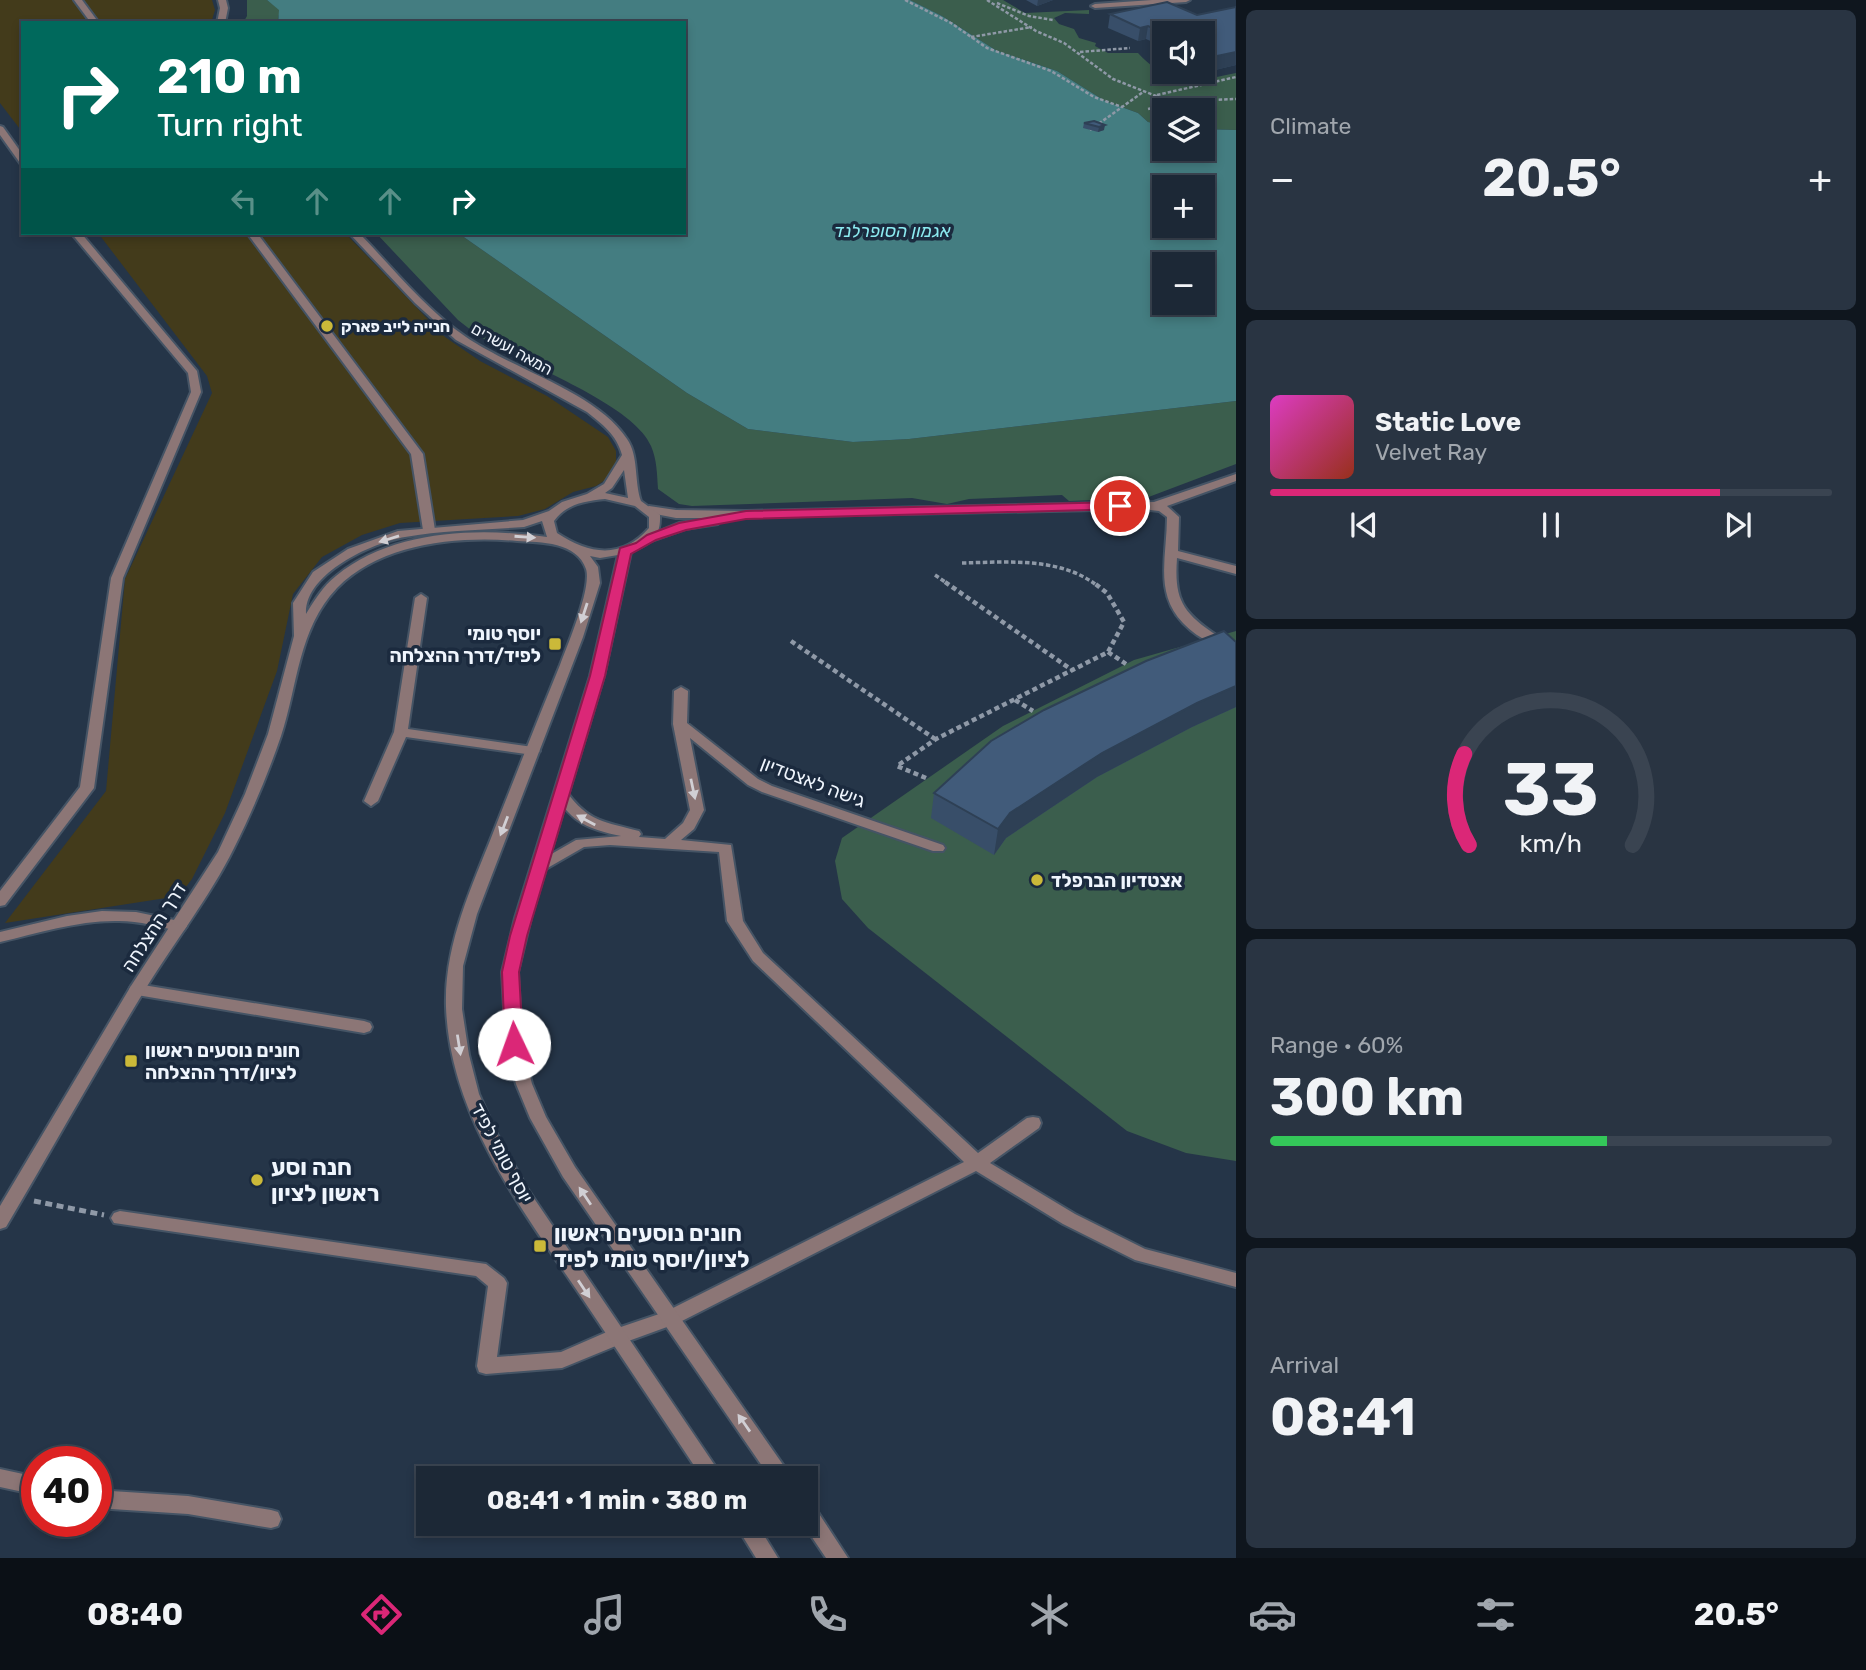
<!DOCTYPE html>
<html lang="en">
<head>
<meta charset="utf-8">
<style>
	body { margin:0; font-family:Rubik,"Noto Sans Hebrew",sans-serif; background:#293442; color:#f1f3f6; height:100vh; display:flex; flex-direction:column; font-size:26px; white-space:nowrap }
	* { box-sizing:border-box; margin:0 }
	p { font-size:23px; color:#a0a6ad }
	.icon { flex:none; width:38px; height:38px; fill:none; stroke:currentColor; stroke-width:2; stroke-linecap:round; stroke-linejoin:round }
	.map { position:relative; flex:1; overflow:hidden }
	.side { display:flex; flex-direction:column; gap:10px; padding:10px; background:#0f161e; width:630px }
	.side>* { flex:none }
	.top-card { position:absolute; left:21px; top:21px; width:665px; height:214px; border-radius:0px; box-shadow:0 4px 10px #0003,0 0 0 2px #3a4451; background:#00695c; color:#fff; overflow:hidden }
	.controls { position:absolute; left:1152px; top:21px; display:grid; gap:14px }
	.controls a { display:grid; place-items:center; width:63px; height:63px; border-radius:0px; background:#1c2836; box-shadow:0 4px 10px #0003,0 0 0 2px #3a4451; font-size:35px }
	.speed { position:absolute; left:21px; top:1446px; display:flex; gap:14px; font-size:35px; font-weight:700; text-align:center }
	.speed>* { display:grid; place-content:center; width:91px; height:91px; border-radius:50%; background:#1c2836; box-shadow:0 4px 10px #0003,0 0 0 2px #3a4451; line-height:1 }
	.speed .limit { border:10px solid #d22; background:#fff; color:#111 }
	.pin { position:absolute; display:grid; place-items:center; width:60px; height:60px; color:#fff; margin:-30px; border:4px solid #fff; border-radius:50%; box-shadow:0 2px 7px #0007 }
	.me { position:absolute; width:77px; margin:-38px; rotate:357deg; stroke-linejoin:round; filter:drop-shadow(0 0 5px #0008) }
	.turn { display:flex; align-items:center; gap:24px; height:147px; padding:0 21px; font-size:32px }
	.turn .icon { width:91px; height:91px; stroke-width:2.5 }
	.turn b { display:block; font-size:49px; line-height:60px }
	.lanes { display:flex; align-items:center; height:66px; padding:0 21px; background:#0003; justify-content:center; gap:35px; direction:ltr }
	.lanes .off { opacity:.35 }
	.big { font-size:52px; font-weight:700; line-height:1.1 }
	.side .card { flex:1; display:flex; flex-direction:column; justify-content:center; gap:10px; min-width:0; padding:0 24px; border-radius:10px; background:#293442 }
	.side .dial { align-items:center; gap:0 }
	.dial svg { height:182px; overflow:visible; fill:none; stroke:#3a4451; stroke-width:7; stroke-linecap:round; text-anchor:middle }
	.dial text { fill:#f1f3f6; stroke:none }
	.song { display:flex; align-items:center; gap:21px }
	.cover { width:84px; height:84px; border-radius:10px; background:linear-gradient(135deg,hsl(310 70% 55%),hsl(10 70% 35%)) }
	.played { height:7px; border-radius:4px; background:linear-gradient(90deg,#db2777 80%,#3a4451 80%) }
	.keys { display:flex; justify-content:space-around; direction:ltr }
	.heat { display:flex; justify-content:space-between; align-items:center; font-size:38px; direction:ltr }
	.charge { height:10px; border-radius:5px; background:linear-gradient(90deg,#34c759 60%,#3a4451 0) }
	.trip { position:absolute; left:416px; top:1466px; width:402px; height:70px; border-radius:0px; background:#1c2836; box-shadow:0 4px 10px #0003,0 0 0 2px #3a4451; font-weight:700; line-height:70px; text-align:center }
	.tab-bar { display:flex; height:112px; justify-content:space-around; align-items:center; background:#0b1016; color:#a0a6ad }
	.tab-bar .icon { width:49px; height:49px }
	.tab-bar .selected { color:#db2777 }
	.tab-bar b { font-size:32px; color:#f1f3f6 }
	main { display:flex; flex:1; min-height:0 }
	.map>svg:first-child { display:block }
	.green { fill:#3b5e4d }
	.sand { fill:#433b1b }
	.water { fill:#447d81; fill-rule:evenodd }
	.lines { fill:none; stroke-linecap:round; stroke-linejoin:round }
	.service-casing { stroke:#455465; stroke-width:4 }
	.minor-casing { stroke:#455465; stroke-width:4 }
	.tertiary-casing { stroke:#455465; stroke-width:4 }
	.path-far3 { stroke:#8f99a7; stroke-width:2.5; stroke-dasharray:3.5 2; stroke-linecap:butt }
	.path-far2 { stroke:#8f99a7; stroke-width:3.5; stroke-dasharray:4.5 2.5; stroke-linecap:butt }
	.path-far1 { stroke:#8f99a7; stroke-width:4.5; stroke-dasharray:5 3.5; stroke-linecap:butt }
	.path { stroke:#8f99a7; stroke-width:5; stroke-dasharray:7 4.5; stroke-linecap:butt }
	.service { fill:#8c7676; fill-rule:evenodd }
	.minor { fill:#8c7676; fill-rule:evenodd }
	.tertiary { fill:#8c7676; fill-rule:evenodd }
	.wall { fill:#384e69 }
	.shaded-wall { fill:#2e4055 }
	.building { fill:#415b7a; stroke:#2e4055; stroke-width:2 }
	.oneway { fill:#d1cfd4 }
	.route { fill:#db2777; stroke:#8e194d; stroke-width:2 }
	.poi-dot { fill:#cbb939; stroke:#1b2a3e; stroke-width:2.5 }
	.labels { text-anchor:middle; dominant-baseline:central; stroke-width:7; stroke-linejoin:round; paint-order:stroke }
	.far-poi-label { font-size:16px; font-weight:bold; fill:#eff5fd; stroke:#1b2a3e; text-anchor:start }
	.far-street-label { font-size:16px; fill:#eff5fd; stroke:#1b2a3e }
	.far-water-label { font-size:18px; font-style:italic; fill:#8cebf1; stroke:#1b2a3e }
	.poi-label { font-size:19px; font-weight:bold; fill:#eff5fd; stroke:#1b2a3e; text-anchor:start }
	.street-label { font-size:19px; fill:#eff5fd; stroke:#1b2a3e }
	.near-poi-label { font-size:23px; font-weight:bold; fill:#eff5fd; stroke:#1b2a3e; text-anchor:start }
</style>
</head>
<body>
<main>
<div class="map">
<svg width="1236" height="1558" viewBox="0 0 1236 1558">
	<rect width="100%" height="100%" fill="#253548"/>
	<!-- green -->
	<g class="green">
		<polygon points="247,0 267,0 280,10 277,23 243,23 247,16"/>
		<path d="M910,0h93l22,13 64,-3v4l-24,-1 -11,5 5,6 15,5 5,9 17,5 -1,3 13,7h30c32,34 56,29 98,20v57l-34,-1v-19h-38v15l-16,-3 -10,-9 -33,-12 -48,-30 -60,-20 -55,-35z"/>
		<path d="M376,233h82l229,160 61,36 105,13 56,-3 327,-38v63l-90,34 -77,3 -7,-6 -93,4 -22,5 -35,-6 -220,8 -13,-2 -21,-15c-1,-15 -1,-29 -7,-43 -19,-44 -133,-83 -175,-112l-18,-14z"/>
		<polygon points="1236,631 1236,1161 1186,1153 1127,1131 868,928 842,899 835,861 842,838 1003,726 1134,660"/>
	</g>
	<!-- sand -->
	<g class="sand">
		<polygon points="0,0 212,0 215,10 211,23 23,23 23,133 0,103"/>
		<polygon points="98,233 345,233 445,337 480,361 547,396 608,437 616,451 616,466 605,480 596,486 573,492 545,509 518,516 400,523 362,535 322,557 293,594 277,671 225,813 192,879 179,896 5,923 106,791 125,579 212,393 207,376"/>
	</g>
	<!-- water -->
	<path class="water" d="M267,0h643l32,16 55,35 60,20 48,30 33,12 10,9 16,3v24h38v-20l34,1v271l-327,38 -56,3 -105,-13 -61,-36 -229,-160h226v-210h-406l1,-13zM1164,187h38v39h-38zM1164,264h38v39h-38z"/>
	<g class="lines">
		<defs>
			<g id="service">
				<polygon points="74,0 82,0 99,23 91,23"/>
				<polygon points="1152,0 1190,0 1186,2 1095,8 1091,6 1095,4"/>
				<polygon points="0,126 3,127 23,155 23,164 20,163 0,135"/>
				<polygon points="71,233 81,233 197,371 201,392 123,578 94,788 5,905 0,906 0,891 80,787 111,578 191,392 188,373"/>
				<polygon points="247,233 257,233 423,454 435,530 433,533 425,533 423,530 411,454"/>
				<path d="M1236,474v7l-69,25 12,11 -1,34 58,15v8l-59,-16c-3,41 5,54 39,77l1,3 -6,4c-10,-3 -20,-11 -28,-19 -29,-30 -16,-67 -16,-106l-8,-6 -18,-2 -424,9 3,3 -2,3 -33,5 -34,12 -6,-4 34,-14 32,-5h-35l-31,-6 -2,-2 6,-4 27,4 70,1 408,-9z"/>
				<polygon points="421,594 427,598 408,729 533,747 540,751 533,755 406,737 378,801 371,806 364,801 394,732 415,598"/>
				<path d="M681,687l7,4 -1,32 71,56 14,7 171,59 2,3 -2,3h-10l-171,-59 -14,-7 -58,-47 14,72 -10,19 -13,11 50,5 12,76 20,32 215,200 49,-35 6,-1 6,1 2,5 -2,5 -49,35 85,51 70,35 91,24v14l-101,-27 -72,-36 -87,-53 -298,152 -55,20 -61,25 -76,6 -7,-2 -2,-6 11,-80 -12,-10 -362,-53 -3,-5 3,-5 6,-2 366,53 18,14 3,5 -10,74 64,-5 48,-21 56,-19 299,-150 -211,-201 -26,-40 -8,-69 -109,-7 -26,2 -40,23 -5,2 -7,-5 2,-3 42,-24 45,-4c-33,-7 -48,-13 -67,-42l2,-3h10c22,31 39,31 73,40l2,3 -2,3 26,2 18,-16 7,-13 -17,-86 1,-33z"/>
				<polygon points="137,984 364,1021 370,1023 372,1027 370,1031 364,1033 131,994 129,990 131,986"/>
				<polygon points="0,1469 37,1477 37,1495 0,1487"/>
				<polygon points="96,1490 188,1496 271,1510 278,1512 281,1519 278,1526 271,1528 188,1514 96,1508"/>
			</g>
			<path id="minor" d="M102,911l34,1 48,10 3,4 -3,4 -5,1c-20,-4 -39,-10 -60,-10 -40,-1 -80,12 -119,21v-10l67,-16z"/>
			<g id="tertiary">
				<polygon points="218,0 226,0 228,8 225,23 217,23 220,8"/>
				<path d="M349,233h10c34,35 66,76 107,104 46,32 131,55 161,102 12,17 7,42 14,62l19,14c1,24 -10,28 -29,37l-27,124 -73,242 -13,54 4,72 10,40 14,33 29,50 218,312h-22l-208,-302 -33,-59 -14,-34 -10,-40 -4,-72 13,-54 75,-242 28,-121 -18,3 -10,-2 8,11 2,16 -17,54 -106,277 -14,52 -1,43 7,46 10,39 17,38 31,56 197,291h-21c-41,-62 -82,-123 -123,-184 -59,-87 -130,-179 -134,-288 -2,-62 25,-118 47,-174 22,-56 44,-112 67,-168 7,-19 32,-77 26,-96 -9,-27 -45,-27 -69,-28 -59,-5 -136,2 -180,47 -39,41 -39,97 -56,148 -13,38 -29,76 -47,112 -24,49 -62,97 -91,145 -47,77 -91,156 -137,234l-6,2v-23l131,-220 87,-134 27,-58 23,-60 26,-98 -1,-33 20,-31 35,-23 50,-18 125,-11 26,-9 13,-9 25,-8 17,-10 18,-29c-5,-20 -20,-31 -35,-43l-131,-72 -41,-37zM624,470l4,28 -23,-5 7,-5zM605,499l30,7 14,11v11c-28,32 -60,26 -92,5l-3,-12c12,-17 31,-20 51,-22zM542,521l5,16c-69,-10 -155,-7 -211,39 -13,10 -22,25 -30,38 -2,-40 65,-71 99,-77 39,-7 80,-7 119,-10z"/>
				<polygon points="807,1504 814,1506 848,1558 826,1558 803,1524 807,1524"/>
				<polygon points="735,1524 757,1524 778,1558 756,1558"/>
			</g>
		</defs>
		<!-- service casing -->
		<use href="#service" class="service-casing"/>
		<!-- minor casing -->
		<use href="#minor" class="minor-casing"/>
		<!-- tertiary casing -->
		<use href="#tertiary" class="tertiary-casing"/>
		<!-- path-far3 -->
		<g class="path-far3">
			<polyline points="905,0 951,23 987,48 1051,71 1094,97 1122,107"/>
			<polyline points="987,0 1036,31 1064,43 1113,79 1156,96 1176,110"/>
			<polyline points="997,3 1029,16 1053,20"/>
			<polyline points="971,37 1032,27"/>
			<polyline points="1080,52 1130,48"/>
			<polyline points="1157,95 1236,77"/>
			<polyline points="1148,109 1187,101 1236,99"/>
			<polyline points="1090,130 1143,92"/>
		</g>
		<!-- path-far2 -->
		<g class="path-far2">
			<path d="M962,563c44,-1 96,-6 133,21"/>
			<polyline points="935,575 948,584"/>
		</g>
		<!-- path-far1 -->
		<g class="path-far1">
			<polyline points="945,582 1072,670"/>
			<polyline points="791,641 935,739"/>
			<polyline points="1108,652 1126,664"/>
			<polyline points="1015,700 1033,711"/>
			<polyline points="926,778 897,766 936,739 1108,652 1124,622 1107,593 1093,582"/>
		</g>
		<!-- path -->
		<polyline class="path" points="34,1201 104,1215"/>
		<!-- service -->
		<use href="#service" class="service"/>
		<!-- minor -->
		<use href="#minor" class="minor"/>
		<!-- tertiary -->
		<use href="#tertiary" class="tertiary"/>
	</g>
	<!-- wall -->
	<g class="wall">
		<polygon points="1026,0 1053,0 1037,6"/>
		<polygon points="1236,7 1236,65 1215,70 1202,64 1202,33 1164,33 1164,47 1146,39 1138,41 1108,28 1110,14 1197,15"/>
		<polygon points="1094,121 1104,130 1098,132 1083,128 1084,123"/>
		<polygon points="1236,642 1236,707 1192,727 1097,777 1006,838 994,855 931,818 934,793"/>
	</g>
	<!-- shaded-wall -->
	<g class="shaded-wall">
		<polygon points="1038,0 1053,0 1037,6"/>
		<polygon points="1148,26 1146,39 1138,41 1140,28"/>
		<polygon points="1236,52 1236,65 1215,70 1217,56"/>
		<polygon points="1105,125 1104,130 1098,132 1099,127"/>
		<polygon points="1236,686 1236,707 1192,727 1097,777 1006,838 994,855 998,829 1010,813 1102,753 1197,703"/>
	</g>
	<!-- building -->
	<g class="building">
		<polygon points="1167,2 1197,15 1236,7 1236,52 1217,56 1202,50 1202,33 1165,33 1148,26 1140,28 1110,14"/>
		<polygon points="1094,121 1105,125 1099,127 1084,123"/>
		<polygon points="1224,631 1236,642 1236,686 1197,703 1102,753 1010,813 998,829 934,793 991,741 1044,710 1146,661"/>
	</g>
	<!-- one-way arrows -->
	<defs><path id="oneway-solid" d="M-6-.8H1V-3.2L6.5 0L1 3.2V.8H-6Z" transform="scale(1.75)"/></defs>
	<g class="oneway">
		<use href="#oneway-solid" transform="translate(525 537) rotate(4)"/>
		<use href="#oneway-solid" transform="translate(389 539) rotate(163)"/>
		<use href="#oneway-solid" transform="translate(584 613) rotate(108)"/>
		<use href="#oneway-solid" transform="translate(693 789) rotate(78)"/>
		<use href="#oneway-solid" transform="translate(586 820) rotate(-152)"/>
		<use href="#oneway-solid" transform="translate(504 826) rotate(111)"/>
		<use href="#oneway-solid" transform="translate(459 1045) rotate(81)"/>
		<use href="#oneway-solid" transform="translate(585 1196) rotate(-124)"/>
		<use href="#oneway-solid" transform="translate(584 1289) rotate(56)"/>
		<use href="#oneway-solid" transform="translate(744 1423) rotate(-125)"/>
	</g>
	<!-- route -->
	<polygon class="route" points="1120,502 1125,503 1125,509 746,519 686,530 656,540 631,554 605,676 527,936 519,972 523,1044 521,1049 508,1049 505,1044 502,972 510,936 590,676 620,548 636,543 647,535 679,523 746,511"/>
	<!-- markers -->
	<g class="poi-dot">
		<circle cx="327" cy="326" r="7"/>
		<rect x="548" y="637" width="14" height="14" rx="3.5"/>
		<circle cx="1037" cy="880" r="7"/>
		<rect x="124" y="1054" width="14" height="14" rx="3.5"/>
		<circle cx="257" cy="1180" r="7"/>
		<rect x="533" y="1239" width="14" height="14" rx="3.5"/>
	</g>
	<g class="labels">
		<!-- far-poi labels -->
		<g class="far-poi-label">
			<text x="341" y="326">חנייה לייב פארק</text>
		</g>
		<!-- far-street labels -->
		<g class="far-street-label">
			<text transform="translate(512 349) rotate(29)">המאה ועשרים</text>
		</g>
		<!-- far-water labels -->
		<g class="far-water-label">
			<text x="892" y="231">אגמון הסופרלנד</text>
		</g>
		<!-- poi labels -->
		<g class="poi-label">
			<text x="541" y="633" text-anchor="end">יוסף טומי<tspan x="541" dy="22">לפיד/דרך ההצלחה</tspan></text>
			<text x="1051" y="880">אצטדיון הברפלד</text>
			<text x="145" y="1050">חונים נוסעים ראשון<tspan x="145" dy="22">לציון/דרך ההצלחה</tspan></text>
		</g>
		<!-- street labels -->
		<g class="street-label">
			<text transform="translate(813 782) rotate(21)">גישה לאצטדיון</text>
			<text transform="translate(154 927) rotate(-57)">דרך ההצלחה</text>
			<text transform="translate(502 1153) rotate(62)">יוסף טומי לפיד</text>
		</g>
		<!-- near-poi labels -->
		<g class="near-poi-label">
			<text x="271" y="1167">חנה וסע<tspan x="271" dy="26">ראשון לציון</tspan></text>
			<text x="554" y="1233">חונים נוסעים ראשון<tspan x="554" dy="26">לציון/יוסף טומי לפיד</tspan></text>
		</g>
	</g>
</svg>
<div class="controls">
<a><svg class="icon" aria-label="sound" viewBox="0 0 24 24"><path d="M4 9h4l5-4v14l-5-4H4zM17 9q2 3 0 6"/></svg></a>
<a><svg class="icon" aria-label="layers" viewBox="0 0 24 24"><path d="M12 4l9 5-9 5-9-5zM3 14l9 5 9-5"/></svg></a>
<a>+</a>
<a>−</a>
</div>
<div class="speed"><div class="limit">40</div></div>
<div class="pin" style="left:1120px;top:506px;background:#d93025"><svg class="icon" aria-label="arrive" viewBox="0 0 24 24"><path d="M6 21V4h12l-3 4 3 4H6"/></svg></div>
<svg class="me" style="left:514px;top:1044px" viewBox="-20 -20 40 40"><circle r="19" fill="#fff"/><path d="M0-13L10 11 0 6-10 11z" fill="#db2777"/></svg>
<div class="trip">08:41 · 1 min · 380 m</div>
<div class="top-card">
<div class="turn"><svg class="icon" aria-label="right" viewBox="0 0 24 24"><path d="M7 20v-9h11M14 6l5 5-5 5"/></svg><div><b>210 m</b>Turn right</div></div>
<div class="lanes"><svg class="icon off" aria-label="left" viewBox="0 0 24 24"><path d="M17 20v-9H6M10 6l-5 5 5 5"/></svg><svg class="icon off" aria-label="ahead" viewBox="0 0 24 24"><path d="M12 20V5M6 11l6-6 6 6"/></svg><svg class="icon off" aria-label="ahead" viewBox="0 0 24 24"><path d="M12 20V5M6 11l6-6 6 6"/></svg><svg class="icon" aria-label="right" viewBox="0 0 24 24"><path d="M7 20v-9h11M14 6l5 5-5 5"/></svg></div>
</div>
</div>
<section class="side">
<div class="card"><p>Climate</p>
<div class="heat"><a>−</a><b class="big">20.5°</b><a>+</a></div>
</div>
<div class="card">
<div class="song"><i class="cover"></i><div><b>Static Love</b><p>Velvet Ray</p></div></div>
<div class="played"></div>
<div class="keys"><svg class="icon" aria-label="previous" viewBox="0 0 24 24"><path d="M18 5L8 12l10 7zM5 5v14"/></svg><svg class="icon" aria-label="pause" viewBox="0 0 24 24"><path d="M8 5v14M16 5v14"/></svg><svg class="icon" aria-label="next" viewBox="0 0 24 24"><path d="M6 5l10 7-10 7zM19 5v14"/></svg></div>
</div>
<div class="card dial"><svg viewBox="0 0 100 80">
<path d="M14 69A42 42 0 1 1 86 69"/>
<path d="M14 69A42 42 0 0 1 12 29" stroke="#db2777"/>
<text x="50" y="56" font-size="32" font-weight="700">33</text>
<text x="50" y="72" font-size="11">km/h</text>
</svg></div>
<div class="card"><p>Range · 60%</p><b class="big">300 km</b><div class="charge"></div></div>
<div class="card"><p>Arrival</p><b class="big">08:41</b></div>
</section>
</main>
<nav class="tab-bar">
<b>08:40</b>
<svg class="icon selected" aria-label="directions" viewBox="0 0 24 24"><path d="M12 3l9 9-9 9-9-9zM9 14v-3h6M13 9l2 2-2 2"/></svg>
<svg class="icon" aria-label="music" viewBox="0 0 24 24"><path d="M9 18V5l10-2v13"/><circle cx="6" cy="18" r="3"/><circle cx="16" cy="16" r="3"/></svg>
<svg class="icon" aria-label="phone" viewBox="0 0 24 24"><path d="M5 4h4l2 5-3 2q2 4 5 5l2-3 5 2v4C11 20 4 13 5 4z"/></svg>
<svg class="icon" aria-label="climate" viewBox="0 0 24 24"><path d="M12 3v18M4 7l16 10M4 17L20 7"/></svg>
<svg class="icon" aria-label="car" viewBox="0 0 24 24"><path d="M5 17H2v-5l4-1 3-4h7l3 4 3 1v5h-3M9 17h6M6 11h13"/><circle cx="7" cy="17" r="2"/><circle cx="17" cy="17" r="2"/></svg>
<svg class="icon" aria-label="filters" viewBox="0 0 24 24"><path d="M4 7h16M4 17h16"/><circle cx="9" cy="7" r="2"/><circle cx="15" cy="17" r="2"/></svg>
<b>20.5°</b>
</nav>
</body>
</html>
